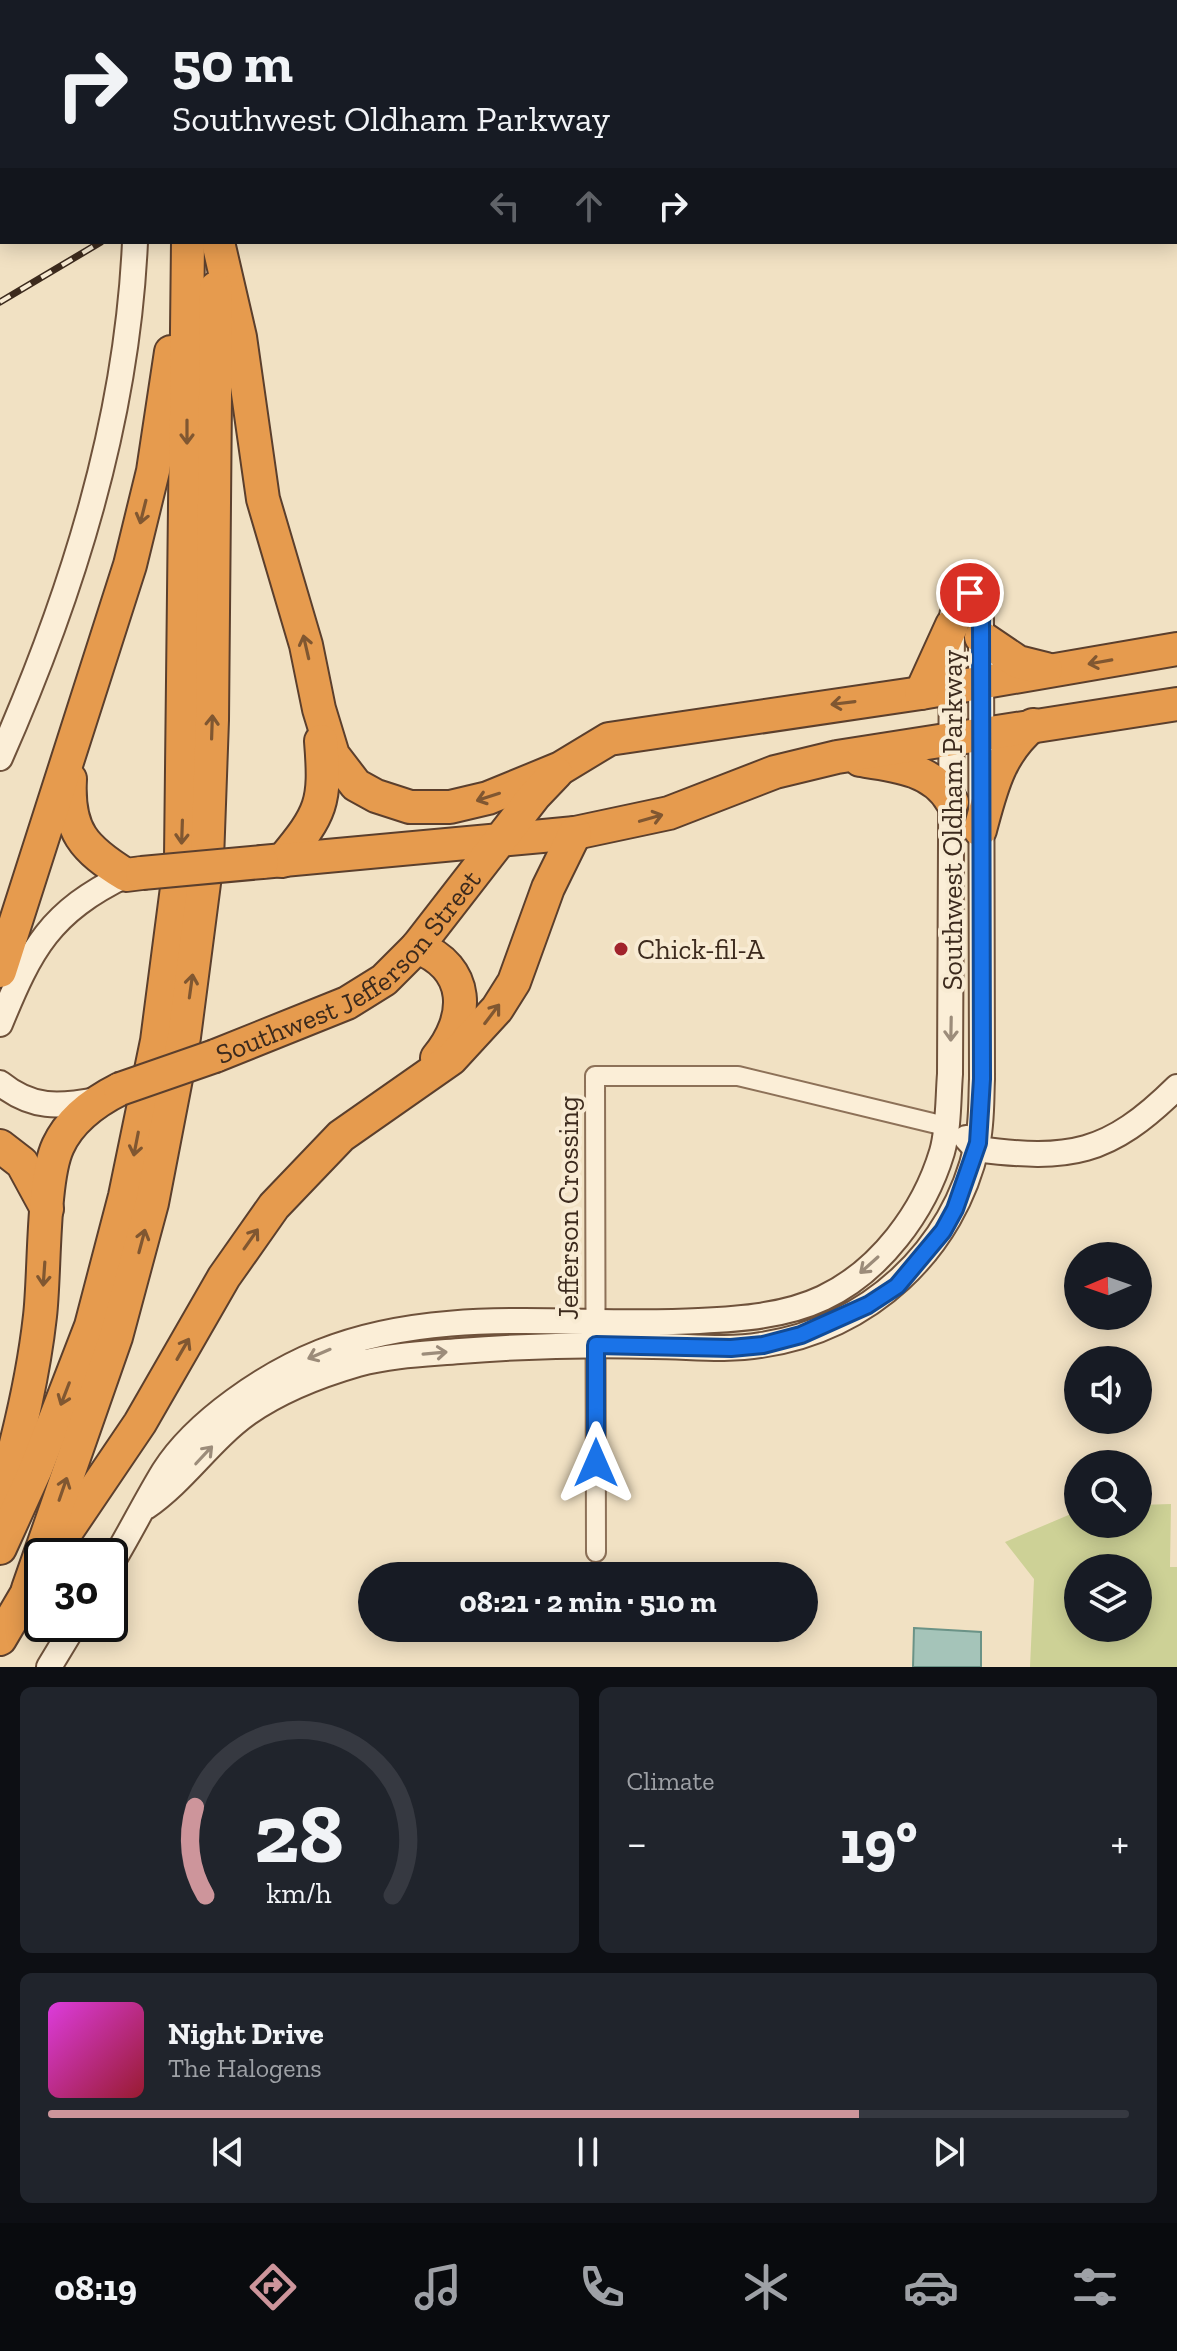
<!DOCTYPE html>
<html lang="en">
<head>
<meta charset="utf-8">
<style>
	body { margin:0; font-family:"Zilla Slab",serif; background:#20242c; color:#f1f3f6; height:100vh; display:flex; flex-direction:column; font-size:30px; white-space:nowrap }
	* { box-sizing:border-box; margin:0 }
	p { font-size:26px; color:#9ea1a6 }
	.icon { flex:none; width:44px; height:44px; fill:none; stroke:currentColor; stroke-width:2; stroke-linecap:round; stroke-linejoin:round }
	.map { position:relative; height:1667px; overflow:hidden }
	.details { display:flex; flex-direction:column; gap:20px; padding:20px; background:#0d0f14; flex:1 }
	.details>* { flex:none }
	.guide { position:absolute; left:0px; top:0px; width:1178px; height:244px; box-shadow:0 4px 20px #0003; background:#171b24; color:#f1f3f6; overflow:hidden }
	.needle { width:52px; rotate:268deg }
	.tools { position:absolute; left:1064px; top:1242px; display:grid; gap:16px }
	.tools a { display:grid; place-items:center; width:88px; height:88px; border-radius:50%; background:#171b24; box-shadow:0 4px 20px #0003; font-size:40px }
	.speed { position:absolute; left:24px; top:1538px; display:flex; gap:16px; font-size:40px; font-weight:700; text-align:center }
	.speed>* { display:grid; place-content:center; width:104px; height:104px; border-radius:50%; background:#171b24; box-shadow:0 4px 20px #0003; line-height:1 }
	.speed .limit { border:4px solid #111; border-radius:12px; background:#fff; color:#111 }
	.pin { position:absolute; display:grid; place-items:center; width:68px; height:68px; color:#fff; margin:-34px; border:4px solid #fff; border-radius:50%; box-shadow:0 2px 8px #0007 }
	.me { position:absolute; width:88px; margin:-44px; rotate:0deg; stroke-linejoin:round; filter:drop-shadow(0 0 6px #0008) }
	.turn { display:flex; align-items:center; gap:28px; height:168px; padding:0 40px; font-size:36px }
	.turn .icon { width:104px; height:104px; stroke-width:2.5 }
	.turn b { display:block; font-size:56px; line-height:68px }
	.lanes { display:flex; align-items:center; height:76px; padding:0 40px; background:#0003; justify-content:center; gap:40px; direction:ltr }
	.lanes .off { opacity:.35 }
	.big { font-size:60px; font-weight:800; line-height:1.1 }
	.details .card { flex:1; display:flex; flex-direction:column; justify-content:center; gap:12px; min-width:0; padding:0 28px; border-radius:12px; background:#20242c }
	.details .dial { align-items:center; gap:0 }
	.dial svg { height:208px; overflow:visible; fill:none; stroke:#363941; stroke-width:7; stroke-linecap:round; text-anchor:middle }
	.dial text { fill:#f1f3f6; stroke:none }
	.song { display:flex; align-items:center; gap:24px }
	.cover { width:96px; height:96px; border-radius:12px; background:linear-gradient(135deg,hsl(300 70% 55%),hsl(350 70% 35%)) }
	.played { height:8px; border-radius:4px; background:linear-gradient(90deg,#cd959b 75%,#363941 75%) }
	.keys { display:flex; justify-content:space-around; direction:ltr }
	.heat { display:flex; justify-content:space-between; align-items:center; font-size:44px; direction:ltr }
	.details .tiles { flex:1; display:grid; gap:20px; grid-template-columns:1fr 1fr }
	.card:last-child { grid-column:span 2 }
	.trip { position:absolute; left:358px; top:1562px; width:460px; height:80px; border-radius:40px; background:#171b24; box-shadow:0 4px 20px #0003; font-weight:800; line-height:80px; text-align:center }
	.menu { display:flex; height:128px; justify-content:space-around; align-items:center; background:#090b0e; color:#9ea1a6 }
	.menu .icon { width:56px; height:56px }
	.menu .selected { color:#cd959b }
	.menu b { font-size:36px; color:#f1f3f6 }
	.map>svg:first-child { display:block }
	.green { fill:#cdd196; fill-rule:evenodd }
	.water { fill:#a5c4b9; stroke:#6b9387; stroke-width:2 }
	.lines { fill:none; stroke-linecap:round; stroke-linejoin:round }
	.street-casing { stroke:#8d7158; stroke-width:22 }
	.secondary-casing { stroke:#6f523b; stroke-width:28 }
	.highway-casing { stroke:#5b3f2d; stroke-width:36 }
	.street { stroke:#fbeed7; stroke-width:18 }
	.secondary { stroke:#fbeed7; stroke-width:24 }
	.highway { stroke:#e69b4e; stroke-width:32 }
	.rail-casing { stroke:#3c2a1d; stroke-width:7 }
	.rail { stroke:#f8ebd3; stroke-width:4; stroke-dasharray:12; stroke-linecap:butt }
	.highway-bridge-casing { stroke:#5b3f2d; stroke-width:36; stroke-linecap:butt }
	.highway-bridge { stroke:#e69b4e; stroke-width:32 }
	.oneway { stroke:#805731 }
	.oneway2 { stroke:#9c8c7a }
	.route-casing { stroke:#114b97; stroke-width:20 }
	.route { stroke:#1a73e8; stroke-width:14 }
	.poi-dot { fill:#a1232c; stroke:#f8ebd3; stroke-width:3 }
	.labels { text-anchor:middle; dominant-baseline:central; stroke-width:8; stroke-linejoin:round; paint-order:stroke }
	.street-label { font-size:28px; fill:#3c2a1d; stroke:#f8ebd3 }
	.poi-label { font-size:28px; fill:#3c2a1d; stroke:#f8ebd3; text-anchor:start }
</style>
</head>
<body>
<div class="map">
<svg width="1177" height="1667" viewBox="0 0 1177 1667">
	<rect width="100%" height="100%" fill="#f1e1c3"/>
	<!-- green -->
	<path class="green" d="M1171,1504l-1,63h7v100h-147l4,-88 -29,-37 73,-31v13h60v-19zM1078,1568h60v60h-60z"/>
	<!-- water -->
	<polygon class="water" points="914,1628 981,1632 981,1667 913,1667"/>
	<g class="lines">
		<defs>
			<polyline id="street" points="596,1552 595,1076 738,1076 945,1126"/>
			<g id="secondary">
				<polyline points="137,2 137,0"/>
				<path d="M0,758c72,-163 127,-337 135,-516"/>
				<path d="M0,1024c31,-76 50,-112 126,-149"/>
				<path d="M0,1083c32,26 59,24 97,17"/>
				<path d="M966,1138l10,11c94,12 132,6 201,-62"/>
				<path d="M110,1566c19,-31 35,-64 54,-95 32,-50 102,-97 157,-119 119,-48 253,-24 378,-31 41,-2 86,-5 124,-23 57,-27 101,-86 119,-146 7,-25 6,-53 8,-78l2,-459 18,-22 11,26 1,460c-1,22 0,45 -5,66 -23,105 -109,185 -216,200 -36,6 -72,1 -108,1 -65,-2 -129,0 -193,5 -35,3 -69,4 -102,13 -38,11 -77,26 -110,49 -38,27 -63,67 -102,94"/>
				<polyline points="49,1667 75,1624"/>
			</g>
			<g id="highway">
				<polyline points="187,0 187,2"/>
				<polyline points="216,0 216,2"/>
				<polyline points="218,242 240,337 263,499 306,645 319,709 333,755 356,785 376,796 410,807 450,807 488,798 561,768 609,739 921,693 1177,649"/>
				<polyline points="981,637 1018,662 1046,669"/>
				<polyline points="921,693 952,625"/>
				<path d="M860,760c34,5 74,9 92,42"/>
				<path d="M70,779c-3,52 14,70 56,96l16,-2"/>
				<path d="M980,830c11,-41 19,-77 53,-105"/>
				<path d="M282,861c40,-48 44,-58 39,-120"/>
				<polyline points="262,862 575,833 669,813 775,772 837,757 1177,704"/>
				<path d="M417,947c54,21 53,71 20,111"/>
				<polyline points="0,971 130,565 153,471 171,352"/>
				<path id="s1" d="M215,1056l132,-53 37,-23 33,-33 118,-152 21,-22"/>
				<polyline points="0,1146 22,1163 47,1209"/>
				<path d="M0,1502c18,-61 33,-123 40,-186 5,-42 2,-136 18,-170 12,-26 38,-45 62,-57"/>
				<polyline points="0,1548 35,1471 91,1326 125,1196 157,1041 181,857 188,242"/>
				<polyline points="54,1550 140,1423 224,1277 274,1206 341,1136 451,1059 497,1009 514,982 548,888 575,833"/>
				<polyline points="28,1589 116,1337 152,1203 184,1037 207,860 212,720 216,288"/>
				<polyline points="0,1639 40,1571"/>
			</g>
		</defs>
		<!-- street casing -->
		<use href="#street" class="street-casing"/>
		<!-- secondary casing -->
		<use href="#secondary" class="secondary-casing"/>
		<!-- highway casing -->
		<use href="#highway" class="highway-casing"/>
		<!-- street -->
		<use href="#street" class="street"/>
		<!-- secondary -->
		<use href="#secondary" class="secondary"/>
		<!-- highway -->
		<use href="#highway" class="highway"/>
		<defs>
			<g id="rail">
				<polyline points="472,2 475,0"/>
				<polyline points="494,2 497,0"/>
				<polyline points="0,302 101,242"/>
			</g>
		</defs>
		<!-- rail casing -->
		<use href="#rail" class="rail-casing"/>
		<!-- rail -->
		<use href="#rail" class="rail"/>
		<defs>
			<g id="highway-bridge">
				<polyline points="142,873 262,862"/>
				<polyline points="120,1089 215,1056"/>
			</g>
		</defs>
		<!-- highway-bridge casing -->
		<use href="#highway-bridge" class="highway-bridge-casing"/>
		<!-- highway-bridge -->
		<use href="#highway-bridge" class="highway-bridge"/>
	</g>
	<!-- one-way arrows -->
	<defs><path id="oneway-shaft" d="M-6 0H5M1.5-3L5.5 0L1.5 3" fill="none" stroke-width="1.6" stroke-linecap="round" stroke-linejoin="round" transform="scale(2)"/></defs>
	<g class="oneway">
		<use href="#oneway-shaft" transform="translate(187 432) rotate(90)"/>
		<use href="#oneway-shaft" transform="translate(143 512) rotate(104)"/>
		<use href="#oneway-shaft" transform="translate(306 647) rotate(-103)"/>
		<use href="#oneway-shaft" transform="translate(1100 662) rotate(170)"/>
		<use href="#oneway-shaft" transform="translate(843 703) rotate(173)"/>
		<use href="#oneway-shaft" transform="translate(212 727) rotate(-88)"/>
		<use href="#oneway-shaft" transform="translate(488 797) rotate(162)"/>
		<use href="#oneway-shaft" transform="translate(651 818) rotate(-16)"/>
		<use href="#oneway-shaft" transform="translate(182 832) rotate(92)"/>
		<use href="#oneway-shaft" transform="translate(191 986) rotate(-82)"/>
		<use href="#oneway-shaft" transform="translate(492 1014) rotate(-53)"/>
		<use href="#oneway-shaft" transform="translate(136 1144) rotate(101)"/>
		<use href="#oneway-shaft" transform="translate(251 1239) rotate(-55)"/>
		<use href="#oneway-shaft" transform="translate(142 1241) rotate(-75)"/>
		<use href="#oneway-shaft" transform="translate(44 1274) rotate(94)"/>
		<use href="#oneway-shaft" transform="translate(183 1349) rotate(-60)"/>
		<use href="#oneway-shaft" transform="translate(65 1394) rotate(111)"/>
		<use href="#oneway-shaft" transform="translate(63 1489) rotate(-71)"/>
	</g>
	<g class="oneway2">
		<use href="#oneway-shaft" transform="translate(951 1029) rotate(91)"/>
		<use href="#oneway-shaft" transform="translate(869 1265) rotate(138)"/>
		<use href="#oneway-shaft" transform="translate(435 1353) rotate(-5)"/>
		<use href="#oneway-shaft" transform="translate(319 1354) rotate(157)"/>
		<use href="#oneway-shaft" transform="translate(204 1455) rotate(-47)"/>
	</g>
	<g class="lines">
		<defs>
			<polyline id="route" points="596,1463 596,1345 731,1348 763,1345 801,1335 868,1305 897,1286 943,1231 955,1209 978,1143 982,1079 981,619 970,593"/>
		</defs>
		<!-- route casing -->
		<use href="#route" class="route-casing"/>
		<!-- route -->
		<use href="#route" class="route"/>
	</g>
	<!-- markers -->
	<circle class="poi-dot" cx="621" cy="949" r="8"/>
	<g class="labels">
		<!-- street labels -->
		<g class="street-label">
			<text transform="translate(952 820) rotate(-90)">Southwest Oldham Parkway</text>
			<text stroke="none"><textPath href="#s1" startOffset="164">Southwest Jefferson Street</textPath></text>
			<text transform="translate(568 1208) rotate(-90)">Jefferson Crossing</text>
		</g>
		<!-- poi labels -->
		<g class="poi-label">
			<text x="637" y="949">Chick-fil-A</text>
		</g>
	</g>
</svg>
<div class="tools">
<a><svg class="needle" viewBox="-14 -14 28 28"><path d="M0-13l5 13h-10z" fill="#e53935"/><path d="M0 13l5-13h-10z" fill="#9ea1a6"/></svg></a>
<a><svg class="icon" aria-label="sound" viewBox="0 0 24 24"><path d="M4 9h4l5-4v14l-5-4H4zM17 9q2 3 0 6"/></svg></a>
<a><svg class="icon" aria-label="search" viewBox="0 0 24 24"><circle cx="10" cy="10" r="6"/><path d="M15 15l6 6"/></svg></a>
<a><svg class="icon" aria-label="layers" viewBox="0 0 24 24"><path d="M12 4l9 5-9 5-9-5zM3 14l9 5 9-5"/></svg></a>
</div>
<div class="speed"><div class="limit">30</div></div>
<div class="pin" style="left:970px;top:593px;background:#d93025"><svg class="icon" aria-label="arrive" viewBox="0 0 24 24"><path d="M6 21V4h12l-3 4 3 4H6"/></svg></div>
<svg class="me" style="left:596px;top:1463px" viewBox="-20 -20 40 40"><path d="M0-17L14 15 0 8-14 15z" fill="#1a73e8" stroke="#fff" stroke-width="4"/></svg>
<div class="trip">08:21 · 2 min · 510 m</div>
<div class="guide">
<div class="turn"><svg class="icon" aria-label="right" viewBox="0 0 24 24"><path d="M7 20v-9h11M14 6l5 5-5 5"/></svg><div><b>50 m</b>Southwest Oldham Parkway</div></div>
<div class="lanes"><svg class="icon off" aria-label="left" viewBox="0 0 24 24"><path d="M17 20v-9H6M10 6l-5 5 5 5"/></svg><svg class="icon off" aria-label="ahead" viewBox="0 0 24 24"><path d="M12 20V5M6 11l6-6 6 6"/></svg><svg class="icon" aria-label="right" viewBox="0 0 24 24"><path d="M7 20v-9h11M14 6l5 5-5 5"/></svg></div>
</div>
</div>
<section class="details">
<div class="tiles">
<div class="card dial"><svg viewBox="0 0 100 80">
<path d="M14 69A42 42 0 1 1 86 69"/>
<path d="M14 69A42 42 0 0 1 10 35" stroke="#cd959b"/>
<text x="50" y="56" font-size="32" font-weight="700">28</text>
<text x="50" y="72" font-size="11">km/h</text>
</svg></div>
<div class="card"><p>Climate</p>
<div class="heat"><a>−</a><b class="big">19°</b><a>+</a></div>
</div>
<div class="card">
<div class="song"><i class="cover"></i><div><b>Night Drive</b><p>The Halogens</p></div></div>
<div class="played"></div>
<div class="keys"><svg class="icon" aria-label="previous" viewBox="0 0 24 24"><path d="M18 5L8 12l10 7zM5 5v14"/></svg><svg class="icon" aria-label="pause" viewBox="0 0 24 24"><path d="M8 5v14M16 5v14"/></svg><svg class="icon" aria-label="next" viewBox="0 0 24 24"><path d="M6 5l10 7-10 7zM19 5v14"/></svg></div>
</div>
</div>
</section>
<nav class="menu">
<b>08:19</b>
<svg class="icon selected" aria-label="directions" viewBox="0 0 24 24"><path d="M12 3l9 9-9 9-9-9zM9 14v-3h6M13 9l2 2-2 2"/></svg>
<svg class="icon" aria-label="music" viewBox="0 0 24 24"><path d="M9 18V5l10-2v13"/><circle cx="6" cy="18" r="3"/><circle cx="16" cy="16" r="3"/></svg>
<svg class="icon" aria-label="phone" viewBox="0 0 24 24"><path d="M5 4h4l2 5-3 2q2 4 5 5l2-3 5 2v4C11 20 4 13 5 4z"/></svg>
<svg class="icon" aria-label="climate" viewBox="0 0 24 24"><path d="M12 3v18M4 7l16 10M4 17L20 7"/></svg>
<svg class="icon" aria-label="car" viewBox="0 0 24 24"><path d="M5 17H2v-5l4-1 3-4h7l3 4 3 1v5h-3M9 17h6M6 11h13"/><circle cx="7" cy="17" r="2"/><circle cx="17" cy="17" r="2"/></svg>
<svg class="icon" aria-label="filters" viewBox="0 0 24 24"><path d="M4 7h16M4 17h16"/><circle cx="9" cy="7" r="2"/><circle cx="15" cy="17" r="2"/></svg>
</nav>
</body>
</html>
